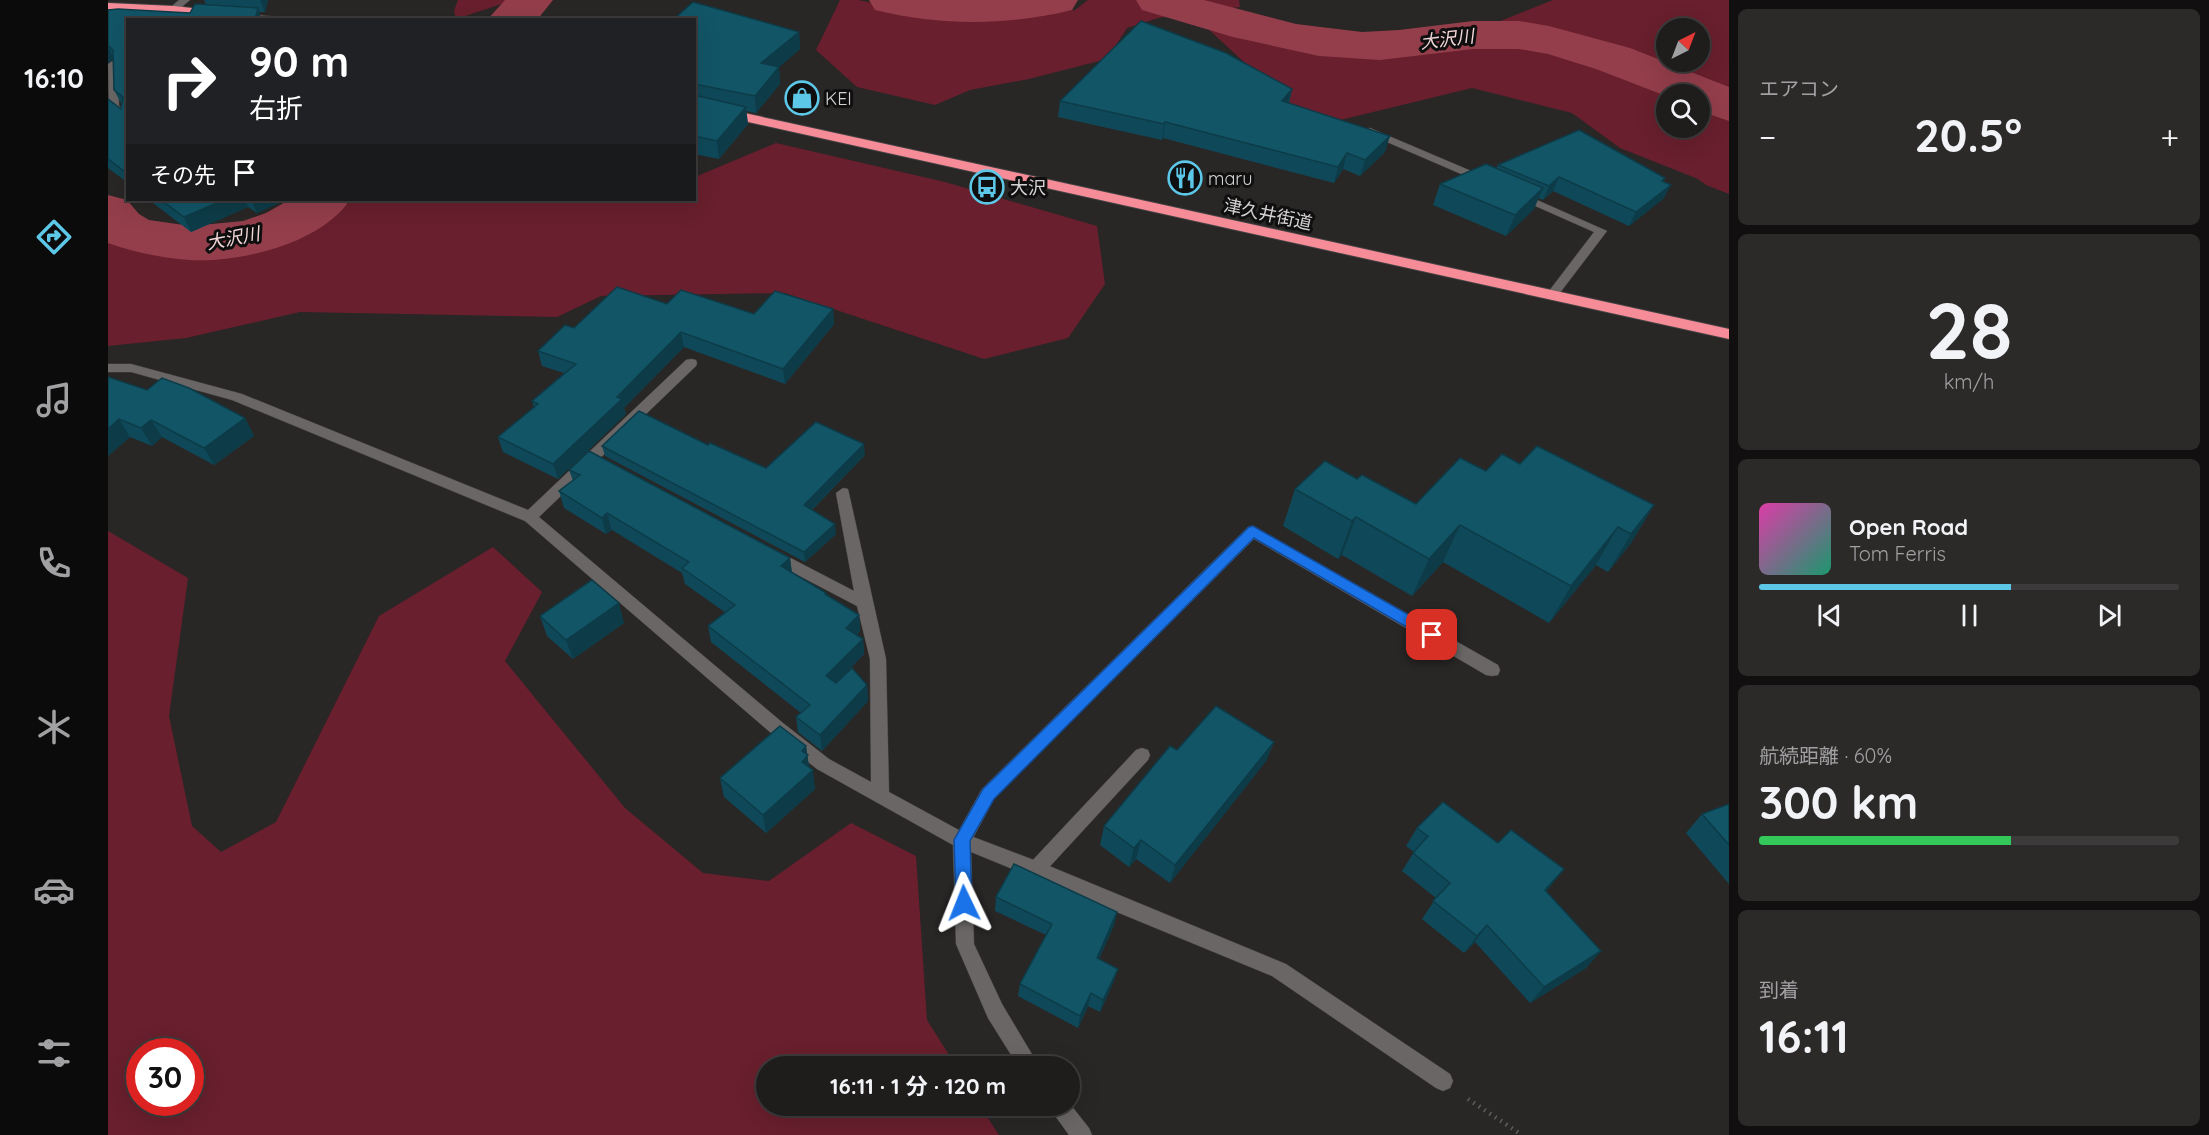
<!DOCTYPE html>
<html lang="ja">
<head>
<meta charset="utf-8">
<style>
	body { margin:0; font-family:Quicksand,"Noto Sans JP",sans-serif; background:#2c2929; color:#f1f3f6; height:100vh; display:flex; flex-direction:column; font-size:22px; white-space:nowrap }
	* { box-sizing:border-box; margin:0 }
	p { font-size:20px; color:#a1a1a3 }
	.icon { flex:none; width:33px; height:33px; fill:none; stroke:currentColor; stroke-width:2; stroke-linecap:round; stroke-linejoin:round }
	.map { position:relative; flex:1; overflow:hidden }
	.panel { display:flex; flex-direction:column; gap:9px; padding:9px; background:#110f0f; width:480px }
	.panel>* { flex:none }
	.top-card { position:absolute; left:18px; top:18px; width:570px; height:183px; border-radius:0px; box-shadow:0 6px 24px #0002,0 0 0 2px #3c3a3b; background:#202124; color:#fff; overflow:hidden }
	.needle { width:39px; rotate:42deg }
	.controls { position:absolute; left:1548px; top:18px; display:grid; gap:12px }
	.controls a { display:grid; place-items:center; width:54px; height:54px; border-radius:50%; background:#1f1c1c; box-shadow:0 6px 24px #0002,0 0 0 2px #3c3a3b; font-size:30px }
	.speed { position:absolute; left:18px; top:1038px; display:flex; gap:12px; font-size:30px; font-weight:700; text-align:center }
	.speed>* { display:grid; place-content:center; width:78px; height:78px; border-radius:50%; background:#1f1c1c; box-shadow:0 6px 24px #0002,0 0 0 2px #3c3a3b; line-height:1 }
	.speed .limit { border:9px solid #d22; background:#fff; color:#111 }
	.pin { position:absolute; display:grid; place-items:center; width:51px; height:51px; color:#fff; margin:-26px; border-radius:12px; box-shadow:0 3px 9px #0006 }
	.me { position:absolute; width:66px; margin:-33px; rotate:358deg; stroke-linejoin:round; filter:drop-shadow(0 0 4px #0008) }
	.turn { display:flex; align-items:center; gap:21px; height:126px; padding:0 24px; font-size:27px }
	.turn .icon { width:78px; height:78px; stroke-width:2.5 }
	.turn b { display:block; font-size:42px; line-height:51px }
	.then { display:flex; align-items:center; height:57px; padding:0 24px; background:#0003; gap:12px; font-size:22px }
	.big { font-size:45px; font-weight:700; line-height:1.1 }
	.panel .card { flex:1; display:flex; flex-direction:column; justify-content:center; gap:9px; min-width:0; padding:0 21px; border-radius:9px; background:#2c2929 }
	.panel .dial { align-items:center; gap:0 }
	.dial b { font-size:78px; line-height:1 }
	.song { display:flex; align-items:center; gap:18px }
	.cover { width:72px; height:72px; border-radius:9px; background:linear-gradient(135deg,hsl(320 70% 55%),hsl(160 70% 35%)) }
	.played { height:6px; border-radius:3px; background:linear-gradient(90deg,#5cc7e7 60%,#3c3a3b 60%) }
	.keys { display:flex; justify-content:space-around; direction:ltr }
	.heat { display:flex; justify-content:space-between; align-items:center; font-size:33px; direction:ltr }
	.charge { height:9px; border-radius:4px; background:linear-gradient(90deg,#34c759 60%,#3c3a3b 0) }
	.trip { position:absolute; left:648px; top:1056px; width:324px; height:60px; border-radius:30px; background:#1f1c1c; box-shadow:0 6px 24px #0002,0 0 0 2px #3c3a3b; font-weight:700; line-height:60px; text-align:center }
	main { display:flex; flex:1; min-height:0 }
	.menu { display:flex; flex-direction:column; width:108px; justify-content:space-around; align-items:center; background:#0c0b0b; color:#a1a1a3 }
	.menu .icon { width:42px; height:42px }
	.menu .on { color:#5cc7e7 }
	.menu b { font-size:27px; color:#f1f3f6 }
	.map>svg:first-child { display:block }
	.green { fill:#691f2d; fill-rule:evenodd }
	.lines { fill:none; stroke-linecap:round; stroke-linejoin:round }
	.river { fill:#943e4b; fill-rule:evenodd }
	.lane-casing { stroke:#444242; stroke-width:1 }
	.street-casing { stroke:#444242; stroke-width:1 }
	.highway-casing { stroke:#444242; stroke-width:2 }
	.path { stroke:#5e5c5c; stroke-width:4.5; stroke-dasharray:1.5 5; stroke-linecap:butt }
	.lane { fill:#6a6666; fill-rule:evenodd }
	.street { fill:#6a6666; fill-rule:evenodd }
	.highway { fill:#f68c98; fill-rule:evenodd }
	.wall { fill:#0f4959 }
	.shaded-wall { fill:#0d3c48 }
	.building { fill:#125567; stroke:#0d3c48; stroke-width:1.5 }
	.route { fill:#1a73e8; stroke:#114b97; stroke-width:1.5 }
	.labels { text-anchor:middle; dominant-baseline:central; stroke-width:6; stroke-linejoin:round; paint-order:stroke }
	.far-water-label { font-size:18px; font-style:italic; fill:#f3d8da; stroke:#100f0f }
	.far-poi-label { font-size:18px; fill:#d4d2d3; stroke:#100f0f; text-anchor:start }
	.far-street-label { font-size:18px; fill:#d4d2d3; stroke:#100f0f }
</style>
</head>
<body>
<main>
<nav class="menu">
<b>16:10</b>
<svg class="icon on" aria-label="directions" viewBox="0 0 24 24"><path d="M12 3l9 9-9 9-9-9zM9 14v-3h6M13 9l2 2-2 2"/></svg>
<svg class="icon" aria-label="music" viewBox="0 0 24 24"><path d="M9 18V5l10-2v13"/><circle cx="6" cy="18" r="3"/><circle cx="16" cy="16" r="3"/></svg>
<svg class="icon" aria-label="phone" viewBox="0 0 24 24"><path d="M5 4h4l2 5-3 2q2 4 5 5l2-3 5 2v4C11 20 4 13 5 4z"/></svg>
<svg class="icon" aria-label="climate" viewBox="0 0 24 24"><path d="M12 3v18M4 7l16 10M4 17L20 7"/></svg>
<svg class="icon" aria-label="car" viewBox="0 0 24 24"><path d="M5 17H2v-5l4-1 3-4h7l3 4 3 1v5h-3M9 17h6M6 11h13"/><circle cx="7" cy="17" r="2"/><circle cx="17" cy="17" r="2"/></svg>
<svg class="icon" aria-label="filters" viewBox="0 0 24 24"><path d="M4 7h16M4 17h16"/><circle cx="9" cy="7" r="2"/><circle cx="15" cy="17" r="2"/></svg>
</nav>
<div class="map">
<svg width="1621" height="1135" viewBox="0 0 1621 1135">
	<rect width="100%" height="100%" fill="#292626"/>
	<!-- green -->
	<g class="green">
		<polygon points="350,0 406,0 348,19 346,11"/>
		<polygon points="732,0 750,0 852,19 967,10 980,0 1131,0 1132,7 1050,18 1019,28 999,59 921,79 862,90 827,105 749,87 708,50"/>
		<path d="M1445,0h176v194l-23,-9 -8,-6 -78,-31 -48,-35 -100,-25 -140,34 -35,-11 -92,-85 54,-8 92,34 109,-8 28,-18zM1558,28h34v34h-34zM1558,94h34v34h-34z"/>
		<polygon points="668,143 837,182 989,226 997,284 960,338 876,359 677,293 493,296 449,317 192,312 78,338 0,346 0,224 44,246 109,252 204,231 245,200 586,200 587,177"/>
		<path d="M0,531l80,47 -19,138 23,110 29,26 55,-30 103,-206 114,-69 49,45 -37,69 120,147 78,65 66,8 82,-58 65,33 11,164 29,46h-190v40h214l19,29h-891zM32,1052h50v50h-50z"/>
	</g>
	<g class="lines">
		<!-- river -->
		<g class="river">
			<polygon points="397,0 445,0 429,20 379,20"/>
			<path d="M761,0h209l-6,10c-65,16 -132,16 -197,0z"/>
			<polygon points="1028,0 1096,0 1188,24 1254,32 1291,30 1365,21 1411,21 1441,26 1522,48 1621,87 1621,121 1592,111 1592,94 1558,96 1488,69 1440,54 1411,49 1365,49 1272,60 1211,56 1125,37 1034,10"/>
			<path d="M0,195l19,5 12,14 10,6 42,6 52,-5 23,-8 23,-13h61c-30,44 -110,63 -161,60 -27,-2 -56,-8 -81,-17z"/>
		</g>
		<defs>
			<g id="lane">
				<polygon points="1145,526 1390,665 1392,670 1390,675 1384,676 1378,675 1146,539 886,799 860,847 854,849 848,847 845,841 874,789 1140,527"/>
				<polygon points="1034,748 1040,750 1042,755 1040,760 934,875 928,877 922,875 919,869 922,863 1028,750"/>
			</g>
			<g id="street">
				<polygon points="71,0 82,0 69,11 63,11 63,7"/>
				<polygon points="5,61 10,64 11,106 20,112 20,121 1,107 0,64"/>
				<polygon points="1262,128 1382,179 1384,181 1378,184 1374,183 1258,133 1257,131"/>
				<polygon points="1411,192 1499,231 1448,298 1444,299 1438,295 1486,232 1407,197 1405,195"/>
				<polygon points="583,359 588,360 589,363 588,366 431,517 675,723 721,759 763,782 762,659 749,606 661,560 659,556 661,552 671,552 746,591 728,493 735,488 740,489 778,659 781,792 860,835 934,863 1178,964 1342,1074 1345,1081 1342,1088 1335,1091 1328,1088 1164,976 863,852 866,944 894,1004 931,1066 910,1066 880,1018 848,944 845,845 709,769 663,733 417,521 124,400 23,372 0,372 0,364 23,364 134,394 420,510 578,360"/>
				<polygon points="962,1104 981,1128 984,1135 961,1135 940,1106"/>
			</g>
			<g id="highway">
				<path d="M0,3l66,3 99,11 5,3c-57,0 -113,-8 -170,-11z"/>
				<polygon points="586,102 1621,329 1621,339 586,110"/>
			</g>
		</defs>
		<!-- lane casing -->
		<use href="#lane" class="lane-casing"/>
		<!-- street casing -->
		<use href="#street" class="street-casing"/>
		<!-- highway casing -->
		<use href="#highway" class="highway-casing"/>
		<!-- path -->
		<polyline class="path" points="1360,1099 1414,1135"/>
		<!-- lane -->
		<use href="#lane" class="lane"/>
		<!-- street -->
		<use href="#street" class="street"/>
		<!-- highway -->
		<use href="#highway" class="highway"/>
	</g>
	<!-- wall -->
	<g class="wall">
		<polygon points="96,0 160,0 157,12 151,12 20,20 20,183 0,168 0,99 13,109 14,105 6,90 5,59 0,63 0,10 82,13 98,5"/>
		<polygon points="586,20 691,32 692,49 671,67 672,84 648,113 638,111 640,124 611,159 586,154"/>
		<polygon points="1184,89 1181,104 1277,152 1252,176 1235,169 1226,183 1055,138 1054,140 950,117 952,101"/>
		<polygon points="1390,165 1556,181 1556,198 1521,226 1445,191 1435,200 1430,198 1426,209 1398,236 1325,205 1332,184 1388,169"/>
		<polygon points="41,200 178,200 149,213 140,207 83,232"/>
		<polygon points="559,304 646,314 725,309 726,324 677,384 576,347 516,408 518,414 450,479 395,452 390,437 426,407 424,401 456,373 434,366 430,351 466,328"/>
		<polygon points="0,377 39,390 137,418 146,436 106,465 54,437 44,446 22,437 0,456"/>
		<polygon points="600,445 658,468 757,455 704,510 728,534 697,562 497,456 494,446"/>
		<polygon points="1412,464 1546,505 1523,543 1500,572 1488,565 1441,623 1335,562 1304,596 1234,555 1230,559 1175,526 1187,489 1249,479 1308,504 1378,471"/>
		<polygon points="461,470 682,558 684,573 751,615 752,631 749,635 755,639 756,654 731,680 759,685 760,701 714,751 690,732 688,717 693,713 603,642 600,626 618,613 577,584 574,573 504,530 498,534 456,508 451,491 465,481"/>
		<polygon points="432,616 516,623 465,659 439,636"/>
		<polygon points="1166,742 1158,761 1062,883 1028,859 1021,867 992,845 996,826 1069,750"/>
		<polygon points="698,746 701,767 707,789 658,833 616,797 612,778"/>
		<polygon points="1621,804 1621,884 1578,833 1594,814"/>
		<polygon points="1309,828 1390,843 1456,869 1438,891 1493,951 1478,968 1422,1003 1367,942 1356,953 1314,919 1328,898 1294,871 1306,852 1298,846"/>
		<polygon points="888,897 1009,912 1006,925 991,959 1006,981 992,1012 980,1006 970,1028 910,996 912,984 938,935 887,911"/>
	</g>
	<!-- shaded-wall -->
	<g class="shaded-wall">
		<polygon points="152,0 160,0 157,12"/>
		<polygon points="150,8 154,20 147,20"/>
		<polygon points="691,32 692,49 671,67 672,84 648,113 647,96 653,63"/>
		<polygon points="0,46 6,59 0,63"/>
		<polygon points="1184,89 1180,105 1174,101"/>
		<polygon points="638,107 640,124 611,159 609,141"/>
		<polygon points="1057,122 1055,138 1054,140 1056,124"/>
		<polygon points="1282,136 1277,152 1252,176 1257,160"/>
		<polygon points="1239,153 1235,169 1226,183 1230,167"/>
		<polygon points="1451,177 1445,191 1435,200 1441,186"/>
		<polygon points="1563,185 1556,198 1521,226 1528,212"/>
		<polygon points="1435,188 1426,209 1398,236 1407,215"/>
		<polygon points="116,200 137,200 140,207 83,232 76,217"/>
		<polygon points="143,200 178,200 149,213"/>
		<polygon points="725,309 726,324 677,384 675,369"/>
		<polygon points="573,332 576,347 516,408 518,414 450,479 445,464 509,397"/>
		<polygon points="137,418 146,436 106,465 96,448"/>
		<polygon points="11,419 22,437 0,456 0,429"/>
		<polygon points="43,420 54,437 44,446 33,428"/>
		<polygon points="756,444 757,455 697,516 696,505"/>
		<polygon points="1546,505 1523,543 1500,572 1523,534"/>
		<polygon points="499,513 504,530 498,534 494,518"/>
		<polygon points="1248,517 1234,555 1230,559 1244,521"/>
		<polygon points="727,524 728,534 697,562 696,552"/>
		<polygon points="1352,525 1335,562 1304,596 1321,559"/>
		<polygon points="1510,527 1488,565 1441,623 1463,586"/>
		<polygon points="682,558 684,574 673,566"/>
		<polygon points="511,603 516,623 465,659 458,640"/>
		<polygon points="751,615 752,631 739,644 738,628"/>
		<polygon points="755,639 756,654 719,692 718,676"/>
		<polygon points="759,685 760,701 714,751 712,735"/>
		<polygon points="1166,742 1158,761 1062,883 1067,865"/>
		<polygon points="698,746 702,773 705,770 707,789 658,833 655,815 694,751"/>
		<polygon points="1033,840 1028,859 1021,867 1026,848"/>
		<polygon points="1456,869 1442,887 1424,908 1437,890"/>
		<polygon points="1009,912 1006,925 986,971 989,958"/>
		<polygon points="1379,925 1367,942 1356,953 1369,936"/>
		<polygon points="1493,951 1478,968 1422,1003 1436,987"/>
		<polygon points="1010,969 1006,981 992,1012 995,1000"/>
		<polygon points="983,993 980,1006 970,1028 972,1016"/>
	</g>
	<!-- building -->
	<g class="building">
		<polygon points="585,2 691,32 653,63 671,67 647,96 586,84 586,20 565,20"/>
		<polygon points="87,4 150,8 147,20 20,20 20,174 0,159 0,99 13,109 15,97 6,90 5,50 0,45 0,10 10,9 82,13"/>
		<polygon points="1033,21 1118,53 1184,89 1174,101 1282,136 1257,160 1239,153 1230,167 1057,122 1056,124 952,101"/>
		<polygon points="586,95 638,107 609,141 586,136"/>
		<polygon points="1471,130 1557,178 1554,181 1563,185 1528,212 1451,177 1441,186 1390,165"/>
		<polygon points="1378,164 1435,188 1407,215 1332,184"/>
		<polygon points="53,200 116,200 76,217"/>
		<polygon points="509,287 559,304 573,290 646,314 667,291 725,309 675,369 573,332 509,397 514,399 445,464 390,437 430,404 424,401 468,364 430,351 457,325 466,328"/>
		<polygon points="0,377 39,390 54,378 81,388 137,418 96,448 43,420 33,428 11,419 0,429"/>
		<polygon points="531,411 600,445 602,443 658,468 708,422 756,444 696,505 727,524 696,552 494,446"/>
		<polygon points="1429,446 1546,505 1523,534 1510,527 1463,586 1352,525 1321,559 1248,517 1244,521 1187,489 1217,461 1249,479 1254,475 1308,504 1352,458 1378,471 1394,454 1412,464"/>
		<polygon points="481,451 682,558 673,566 718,593 717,594 751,615 738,628 755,639 718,676 728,683 744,668 759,685 712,735 688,717 702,705 600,626 627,605 574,568 581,562 499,513 494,518 451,491 472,475 461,470"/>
		<polygon points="484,580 511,603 458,640 432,616"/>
		<polygon points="1108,706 1166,742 1067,865 1033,840 1026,848 996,826 1062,746 1069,750"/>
		<polygon points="672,726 698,746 694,751 700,755 694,762 705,770 655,815 612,778"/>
		<polygon points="1335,802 1390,843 1403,830 1456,869 1437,890 1493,951 1436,987 1379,925 1369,936 1325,901 1342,883 1305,853 1320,836 1309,828"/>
		<polygon points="1621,804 1621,845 1594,814"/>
		<polygon points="906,864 1009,912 989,958 1010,969 995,1000 983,993 972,1016 912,984 944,924 888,897"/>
	</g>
	<!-- route -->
	<polygon class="route" points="1145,526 1329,631 1331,635 1329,639 1319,639 1146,538 886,799 862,841 864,903 862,908 856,910 850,908 848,903 846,840 875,789 1141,527"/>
	<!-- icons -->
	<defs>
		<symbol id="shop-ring" viewBox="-11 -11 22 22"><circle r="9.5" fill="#100f0f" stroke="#5cc7e7" stroke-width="1.5"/><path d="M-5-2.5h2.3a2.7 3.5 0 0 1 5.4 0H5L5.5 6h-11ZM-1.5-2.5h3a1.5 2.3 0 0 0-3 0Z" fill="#5cc7e7"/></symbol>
		<symbol id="restaurant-ring" viewBox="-11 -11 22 22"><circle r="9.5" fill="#100f0f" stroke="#5cc7e7" stroke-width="1.5"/><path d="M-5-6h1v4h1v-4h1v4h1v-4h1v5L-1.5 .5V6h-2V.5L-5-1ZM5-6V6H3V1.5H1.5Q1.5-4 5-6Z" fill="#5cc7e7"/></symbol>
		<symbol id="bus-ring" viewBox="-11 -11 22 22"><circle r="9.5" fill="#100f0f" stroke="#5cc7e7" stroke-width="1.5"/><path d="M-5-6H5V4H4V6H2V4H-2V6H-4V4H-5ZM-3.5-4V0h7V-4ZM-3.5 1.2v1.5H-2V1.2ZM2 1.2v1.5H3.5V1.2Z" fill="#5cc7e7"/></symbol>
	</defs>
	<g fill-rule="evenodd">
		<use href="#shop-ring" x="675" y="79" width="38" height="38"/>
		<use href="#restaurant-ring" x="1058" y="159" width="38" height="38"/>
		<use href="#bus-ring" x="860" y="168" width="38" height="38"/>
	</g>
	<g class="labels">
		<!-- far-water labels -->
		<g class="far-water-label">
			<text transform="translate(1339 39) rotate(-7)">大沢川</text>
			<text transform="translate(125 238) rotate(-11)">大沢川</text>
		</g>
		<!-- far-poi labels -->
		<g class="far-poi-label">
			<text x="717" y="98">KEI</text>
			<text x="1100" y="178">maru</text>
			<text x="902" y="187">大沢</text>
		</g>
		<!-- far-street labels -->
		<g class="far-street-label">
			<text transform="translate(1160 214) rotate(12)">津久井街道</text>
		</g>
	</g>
</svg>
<div class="controls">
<a><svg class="needle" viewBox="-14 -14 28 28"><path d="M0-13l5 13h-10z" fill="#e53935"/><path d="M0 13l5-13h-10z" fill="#a1a1a3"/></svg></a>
<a><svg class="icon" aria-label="search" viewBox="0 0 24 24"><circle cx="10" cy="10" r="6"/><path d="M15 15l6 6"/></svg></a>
</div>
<div class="speed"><div class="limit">30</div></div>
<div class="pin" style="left:1324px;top:635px;background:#d93025"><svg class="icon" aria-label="arrive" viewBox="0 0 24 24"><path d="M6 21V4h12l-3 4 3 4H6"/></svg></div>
<svg class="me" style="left:856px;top:903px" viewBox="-20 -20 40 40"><path d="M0-17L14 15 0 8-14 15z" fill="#1a73e8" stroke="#fff" stroke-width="4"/></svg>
<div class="trip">16:11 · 1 分 · 120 m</div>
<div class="top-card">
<div class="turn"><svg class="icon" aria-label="right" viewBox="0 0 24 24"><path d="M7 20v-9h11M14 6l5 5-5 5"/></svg><div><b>90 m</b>右折</div></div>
<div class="then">その先<svg class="icon" aria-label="arrive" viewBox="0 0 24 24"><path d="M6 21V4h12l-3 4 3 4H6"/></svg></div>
</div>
</div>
<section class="panel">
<div class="card"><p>エアコン</p>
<div class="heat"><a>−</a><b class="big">20.5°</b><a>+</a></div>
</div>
<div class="card dial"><b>28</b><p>km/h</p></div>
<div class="card">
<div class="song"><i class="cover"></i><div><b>Open Road</b><p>Tom Ferris</p></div></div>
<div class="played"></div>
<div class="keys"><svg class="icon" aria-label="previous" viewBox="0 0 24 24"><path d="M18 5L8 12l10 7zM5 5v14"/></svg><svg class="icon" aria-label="pause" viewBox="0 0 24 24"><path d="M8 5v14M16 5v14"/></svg><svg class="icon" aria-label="next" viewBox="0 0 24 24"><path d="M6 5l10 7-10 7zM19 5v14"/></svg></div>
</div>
<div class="card"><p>航続距離 · 60%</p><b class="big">300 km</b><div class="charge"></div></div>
<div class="card"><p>到着</p><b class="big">16:11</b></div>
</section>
</main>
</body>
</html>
